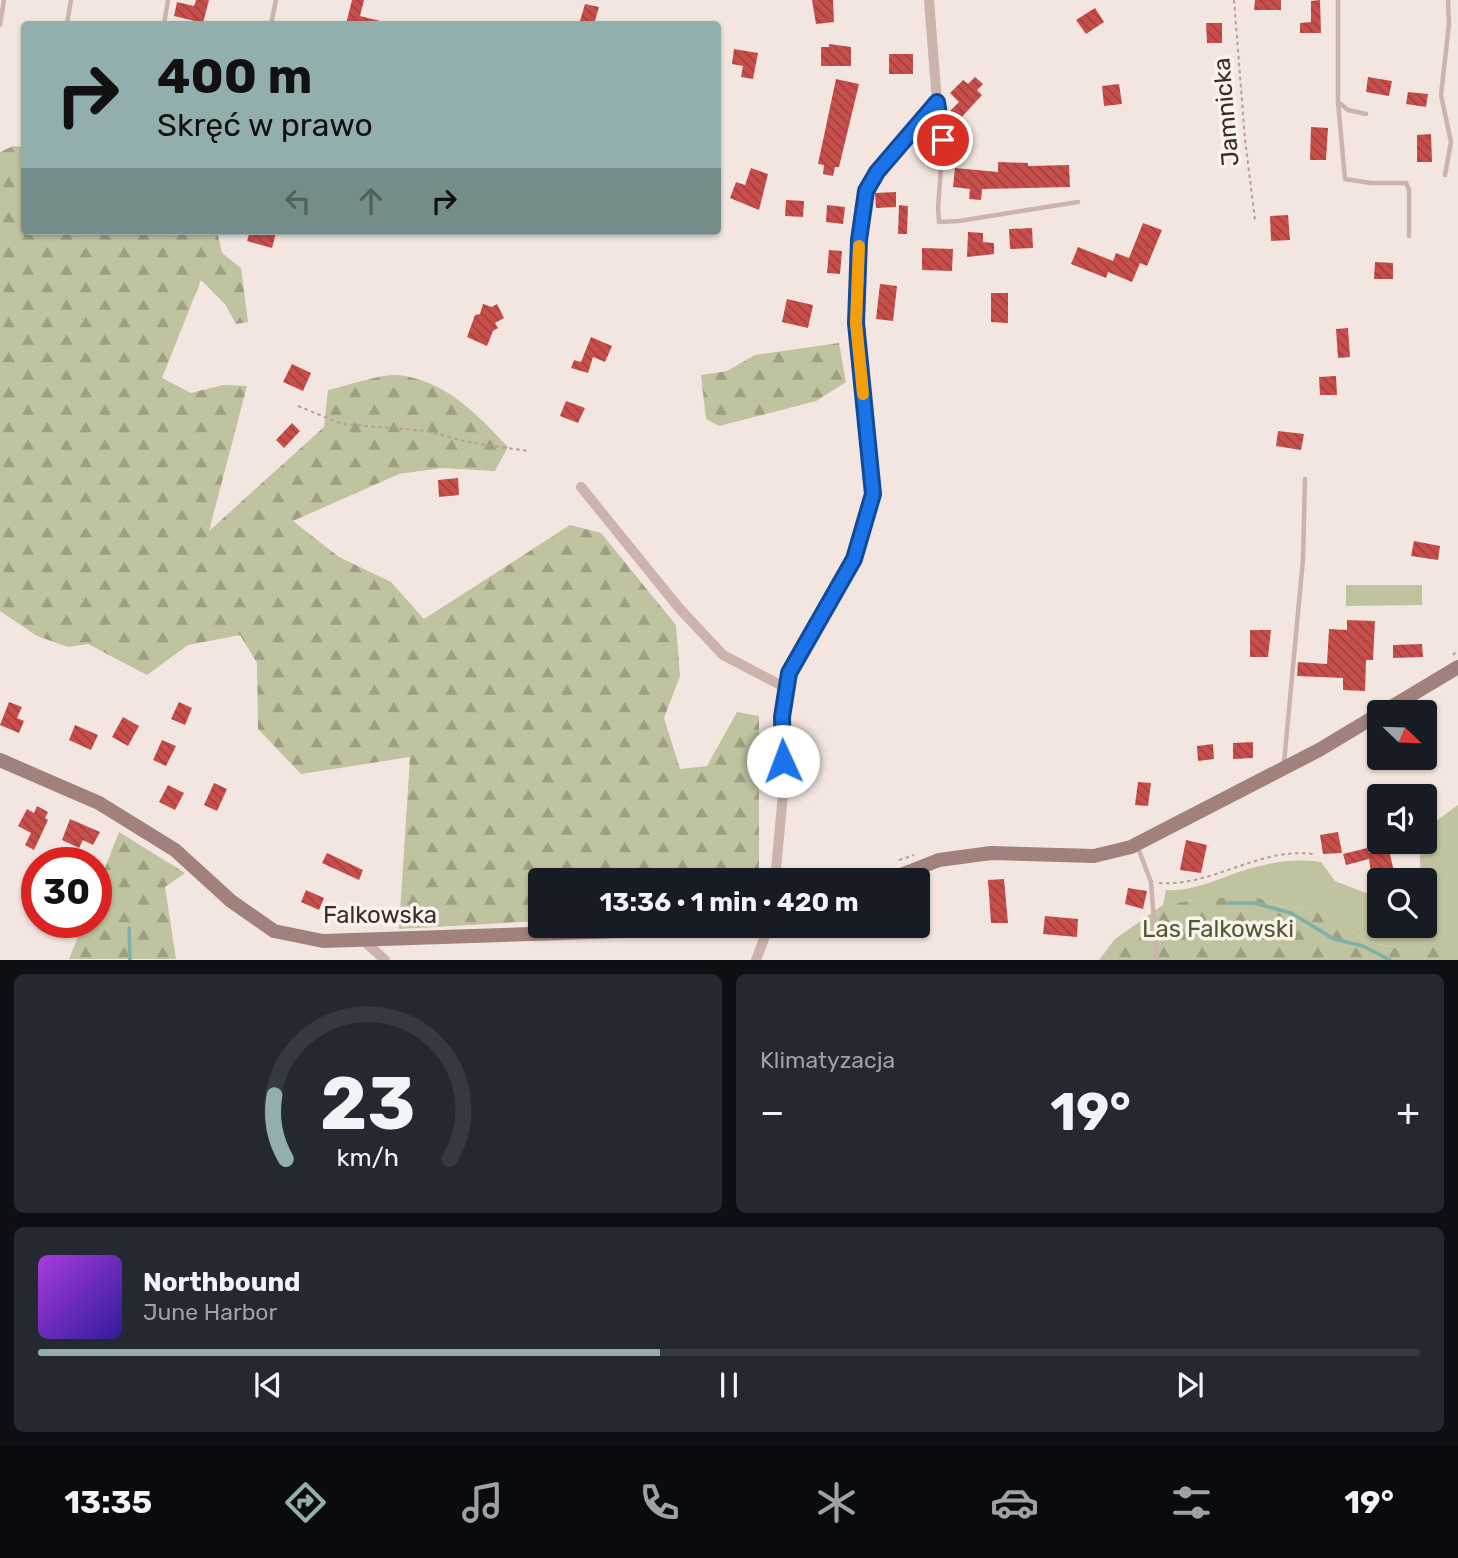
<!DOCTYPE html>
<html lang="pl">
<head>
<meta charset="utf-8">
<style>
	body { margin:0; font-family:Rubik,sans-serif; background:#242831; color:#f1f3f6; height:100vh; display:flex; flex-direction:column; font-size:26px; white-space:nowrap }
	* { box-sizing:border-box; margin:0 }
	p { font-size:23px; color:#9ea1a6 }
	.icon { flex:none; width:38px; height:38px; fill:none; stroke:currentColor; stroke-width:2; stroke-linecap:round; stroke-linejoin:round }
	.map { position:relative; height:960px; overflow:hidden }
	.sheet { display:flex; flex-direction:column; gap:14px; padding:14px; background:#0d0f14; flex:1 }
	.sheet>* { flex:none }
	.top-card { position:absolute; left:21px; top:21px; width:700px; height:214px; border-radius:7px; box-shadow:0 2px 5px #0004; background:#92afad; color:#111; overflow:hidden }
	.needle { width:46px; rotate:113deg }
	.controls { position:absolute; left:1367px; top:700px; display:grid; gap:14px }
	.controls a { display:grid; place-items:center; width:70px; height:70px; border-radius:7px; background:#171b24; box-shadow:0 2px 5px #0004; font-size:35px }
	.speed { position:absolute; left:21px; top:847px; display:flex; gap:14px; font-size:35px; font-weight:700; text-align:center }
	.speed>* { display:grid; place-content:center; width:91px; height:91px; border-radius:50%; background:#171b24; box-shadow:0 2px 5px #0004; line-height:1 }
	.speed .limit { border:10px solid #d22; background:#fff; color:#111 }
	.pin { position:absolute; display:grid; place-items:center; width:60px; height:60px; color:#fff; margin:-30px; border:4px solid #fff; border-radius:50%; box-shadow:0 2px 7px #0007 }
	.me { position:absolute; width:77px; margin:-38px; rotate:358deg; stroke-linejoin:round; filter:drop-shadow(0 0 5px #0008) }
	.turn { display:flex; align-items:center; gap:24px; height:147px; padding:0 21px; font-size:32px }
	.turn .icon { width:91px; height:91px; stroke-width:2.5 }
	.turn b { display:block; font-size:49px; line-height:60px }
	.lanes { display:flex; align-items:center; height:66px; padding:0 21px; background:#0003; justify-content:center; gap:35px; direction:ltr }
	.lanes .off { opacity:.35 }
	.big { font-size:52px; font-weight:700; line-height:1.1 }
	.sheet .widget { flex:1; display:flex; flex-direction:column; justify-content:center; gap:10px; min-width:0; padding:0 24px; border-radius:10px; background:#242831 }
	.sheet .dial { align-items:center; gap:0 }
	.dial svg { height:182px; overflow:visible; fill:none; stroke:#363941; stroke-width:7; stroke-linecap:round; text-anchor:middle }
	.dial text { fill:#f1f3f6; stroke:none }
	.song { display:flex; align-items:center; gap:21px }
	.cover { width:84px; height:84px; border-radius:10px; background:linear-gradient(135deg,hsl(280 70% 55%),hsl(250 70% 35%)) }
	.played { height:7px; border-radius:4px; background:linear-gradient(90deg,#92afad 45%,#363941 45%) }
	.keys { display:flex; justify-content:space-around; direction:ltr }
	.heat { display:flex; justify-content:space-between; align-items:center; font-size:38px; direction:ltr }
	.sheet .tiles { flex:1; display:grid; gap:14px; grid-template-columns:1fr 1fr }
	.widget:last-child { grid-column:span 2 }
	.trip { position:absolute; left:528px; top:868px; width:402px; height:70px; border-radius:7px; background:#171b24; box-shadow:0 2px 5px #0004; font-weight:700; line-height:70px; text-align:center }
	.tabs { display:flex; height:112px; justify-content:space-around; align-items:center; background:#090b0e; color:#9ea1a6 }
	.tabs .icon { width:49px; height:49px }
	.tabs .active { color:#92afad }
	.tabs b { font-size:32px; color:#f1f3f6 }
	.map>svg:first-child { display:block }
	.grass { fill:#bfc39f }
	.forest { fill:url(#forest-firs) }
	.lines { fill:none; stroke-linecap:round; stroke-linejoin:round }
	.stream { stroke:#7eb1a8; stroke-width:3.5 }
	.building { fill:url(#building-back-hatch) }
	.path { stroke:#b89d95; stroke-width:2; stroke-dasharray:3.5 3.5; stroke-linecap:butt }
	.lane { stroke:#ccb3ab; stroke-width:4.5 }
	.street { stroke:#ccb3ab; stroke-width:10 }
	.secondary { stroke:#a0817c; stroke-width:14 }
	.route-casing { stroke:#114b97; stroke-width:18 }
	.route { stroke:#1a73e8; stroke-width:12 }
	.slow { stroke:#f59e0b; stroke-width:12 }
	.labels { text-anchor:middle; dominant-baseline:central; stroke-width:7; stroke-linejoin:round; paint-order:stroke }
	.street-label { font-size:24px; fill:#3a2c2a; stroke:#fbf1ed }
	.park-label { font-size:24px; fill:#52592e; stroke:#fbf1ed }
</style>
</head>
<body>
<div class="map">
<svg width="1458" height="960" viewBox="0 0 1458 960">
	<defs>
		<pattern id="forest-firs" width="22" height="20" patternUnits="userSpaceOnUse" patternTransform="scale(1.75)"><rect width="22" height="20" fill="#bfc39f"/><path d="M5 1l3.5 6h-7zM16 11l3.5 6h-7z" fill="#9c9f82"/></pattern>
		<pattern id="building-back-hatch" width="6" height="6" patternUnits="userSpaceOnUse" patternTransform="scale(1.75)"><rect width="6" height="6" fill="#c74e4a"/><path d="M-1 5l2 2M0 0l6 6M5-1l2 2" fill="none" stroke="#a3413e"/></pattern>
	</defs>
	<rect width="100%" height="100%" fill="#f3e6e0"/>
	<!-- grass -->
	<g class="grass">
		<polygon points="1346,585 1422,585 1422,605 1346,606"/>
		<path d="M1458,805v149l-18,-5 -29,2 -42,-9 -52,-33 -38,-3 -20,-8h-54l-42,7 3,-15c32,2 60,-16 90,-23 22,-6 42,-8 65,-5l14,19 44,17v28h45v-46h-3l-2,-38h5l1,-13z"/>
	</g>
	<!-- forest -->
	<g class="forest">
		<path d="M13,146l11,1v84h193l5,22 19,15 7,54 -12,2 -11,-20 -24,-24 -39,98 29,15 32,-8 24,1 -38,145 115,-104 4,-37c19,-4 51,-16 69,-15 47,4 81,40 111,72l-13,24 -53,-3 -43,6 -106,47 46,36 52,25 33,37 146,-94 31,8 75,92 4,51 -16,42 16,51 27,-3 30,-54 22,4v164h-218v41l-142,8 11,-172 -109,17 -43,-45 -1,-66 -17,-28 -52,10 -41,30 -59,-31 -20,3 -31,-11 -37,-25v-459z"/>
		<polygon points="839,343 846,382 816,401 719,426 706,419 701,375 727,371 755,355"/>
		<polygon points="119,832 185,873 165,887 176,959 69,959 84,922 96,922 96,891"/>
		<polygon points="1205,898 1259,898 1279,906 1317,909 1369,942 1411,951 1426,944 1458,954 1458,960 1099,960 1115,939 1163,905"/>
	</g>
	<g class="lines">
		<!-- stream -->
		<g class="stream">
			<polyline points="1228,903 1254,903 1291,913 1334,939 1363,946 1390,960"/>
			<polyline points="129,928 130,960"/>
		</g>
	</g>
	<!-- building -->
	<g class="building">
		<polygon points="196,0 209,0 203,23 174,16 177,2 194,6"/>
		<polygon points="352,0 364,0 360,16 380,21 380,24 346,24"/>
		<polygon points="812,0 833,0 834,22 816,24"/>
		<polygon points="1255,0 1281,0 1281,10 1254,10"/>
		<polygon points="1320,0 1321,33 1300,33 1300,23 1311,22 1311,1"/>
		<polygon points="585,4 599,7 594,24 579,24"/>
		<polygon points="1095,8 1104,22 1086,34 1076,20"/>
		<polygon points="1206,23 1222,23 1222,43 1207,43"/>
		<polygon points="829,44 851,47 851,66 821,66 821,47 829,47"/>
		<polygon points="734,49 758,53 753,79 741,77 743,66 732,64"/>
		<rect x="889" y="54" width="24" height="20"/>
		<polygon points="975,77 983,84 977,90 982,95 959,120 950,111 959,102 950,93 963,80 968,84"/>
		<polygon points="1368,77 1392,81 1389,96 1366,92"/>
		<polygon points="836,79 859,84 839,167 835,167 833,176 823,174 824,165 818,164"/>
		<polygon points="1119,84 1122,104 1104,106 1102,86"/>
		<polygon points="1408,92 1428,94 1426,107 1406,104"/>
		<polygon points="1311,127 1328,128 1326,160 1310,160"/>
		<polygon points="1431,134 1432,162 1417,162 1417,135"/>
		<polygon points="998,162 1028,163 1028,166 1069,165 1070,187 982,189 981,200 969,199 970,189 953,187 955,168 998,172"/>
		<polygon points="751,168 768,174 759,210 730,198 736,182 745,185"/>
		<polygon points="896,192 896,207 876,208 875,193"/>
		<polygon points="786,200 804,201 803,217 785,216"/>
		<polygon points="827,205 845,207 843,224 826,222"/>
		<polygon points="899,205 908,206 907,234 898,234"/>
		<polygon points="1288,215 1290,240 1271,241 1270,216"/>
		<polygon points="1143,223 1162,230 1147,266 1140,263 1132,282 1108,272 1106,278 1071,264 1078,247 1113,261 1116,253 1129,258"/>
		<polygon points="1032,228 1033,248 1010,249 1009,229"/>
		<polygon points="250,231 276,233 272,248 247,241"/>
		<polygon points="968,232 983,233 983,242 994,243 994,254 967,257"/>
		<polygon points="922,248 953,249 952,271 922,270"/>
		<polygon points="829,250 842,251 840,274 827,273"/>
		<polygon points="1375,262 1393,263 1393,279 1374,279"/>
		<polygon points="880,284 897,286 893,321 876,319"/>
		<polygon points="991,293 1008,293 1008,323 991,322"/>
		<polygon points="787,299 813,305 808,328 782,322"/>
		<polygon points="483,304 492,307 497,304 504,318 495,323 498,328 493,331 487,346 467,337 475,315 480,314"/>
		<polygon points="1348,328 1350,357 1338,358 1336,329"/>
		<polygon points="591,337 612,346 605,362 593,357 588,373 571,368 574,360 581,362"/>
		<polygon points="292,364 311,373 303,391 283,382"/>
		<polygon points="1336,376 1337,395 1320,395 1319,377"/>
		<polygon points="566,401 585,408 578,423 560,416"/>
		<polygon points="292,423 300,431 284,448 276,440"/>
		<polygon points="1278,431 1304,434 1301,450 1276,446"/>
		<polygon points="458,478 459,495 439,497 438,480"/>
		<polygon points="1414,541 1440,546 1438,560 1411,556"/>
		<polygon points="1347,620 1375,621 1373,660 1366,660 1365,691 1343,690 1343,678 1297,676 1298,662 1327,664 1329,629 1347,630"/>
		<polygon points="1250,630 1271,630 1268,657 1250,657"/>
		<polygon points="1422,644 1423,657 1393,658 1393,645"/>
		<polygon points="9,702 22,707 17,718 24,721 19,733 0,725"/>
		<polygon points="179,702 192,708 185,725 171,719"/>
		<polygon points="123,717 139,726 128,746 112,737"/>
		<polygon points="75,725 98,735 91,750 69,740"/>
		<polygon points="162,740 176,746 166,766 153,760"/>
		<polygon points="1253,742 1253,758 1233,759 1233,743"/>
		<polygon points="1213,744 1214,759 1198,761 1197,746"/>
		<polygon points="1138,782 1151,783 1148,806 1135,805"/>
		<polygon points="214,783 227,789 217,811 204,805"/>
		<polygon points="168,785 184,793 175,810 159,802"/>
		<polygon points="37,806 48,812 45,818 48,820 34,850 25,845 31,833 18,826 27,809 34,813"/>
		<polygon points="70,819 100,832 93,845 83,840 79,848 62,840"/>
		<polygon points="1338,832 1342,853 1323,854 1320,835"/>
		<polygon points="1186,840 1207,845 1201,873 1180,870"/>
		<polygon points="1367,848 1369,853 1389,850 1396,880 1372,880 1369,859 1346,865 1343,854"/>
		<polygon points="327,853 363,870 359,880 322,863"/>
		<polygon points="1004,879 1008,923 991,923 988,880"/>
		<polygon points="1128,888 1147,891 1143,909 1125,904"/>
		<polygon points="306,890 324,898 319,910 301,902"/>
		<polygon points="1045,916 1078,919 1077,937 1043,934"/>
	</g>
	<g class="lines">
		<!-- path -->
		<g class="path">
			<polyline points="1234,0 1245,139 1255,220"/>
			<polyline points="298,406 342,424 427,431 467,442 528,451"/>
			<polyline points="1453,655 1458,650"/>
			<polyline points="899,860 914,855"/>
			<polyline points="862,880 877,875"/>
			<path d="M1159,883c53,4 100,-36 154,-29"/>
		</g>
		<!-- lane -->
		<g class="lane">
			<polyline points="1338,0 1338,102 1348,110 1366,114"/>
			<polyline points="67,24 71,0"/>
			<polyline points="164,24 168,0"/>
			<polyline points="271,24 276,0"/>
			<polyline points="0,25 4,0"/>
			<polyline points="1338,102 1345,179 1371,183 1406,183 1409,190 1409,236"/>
			<polyline points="937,103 943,140 938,208 939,222 959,221 1078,202"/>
			<polyline points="1445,175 1451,142 1441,95 1449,24 1448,0"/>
			<polyline points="1284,763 1303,559 1305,479"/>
			<polyline points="1137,845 1151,882 1157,960"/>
		</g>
		<!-- street -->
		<g class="street">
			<polyline points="581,487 679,608 723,655 786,688"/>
			<polyline points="775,880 784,783 782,717 789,673 854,559 873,494 856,323 859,240 866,191 877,172 937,102 929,0"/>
			<polyline points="363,940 385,960"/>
			<polyline points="756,960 769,926"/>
		</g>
		<!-- secondary -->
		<g class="secondary">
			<polyline points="1383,712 1458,667"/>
			<polyline points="0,760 99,803 175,850 231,901 274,931 323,941 771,926"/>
			<polyline points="888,880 939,860 991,853 1094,856 1131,847 1319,750 1379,714"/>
		</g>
	</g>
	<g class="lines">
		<defs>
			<polyline id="route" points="783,761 782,717 789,673 854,559 873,494 856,323 859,240 866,191 877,172 937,102 943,140"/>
		</defs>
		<!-- route casing -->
		<use href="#route" class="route-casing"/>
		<!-- route -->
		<use href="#route" class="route"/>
		<!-- slow -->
		<polyline class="slow" points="859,246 856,323 863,394"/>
	</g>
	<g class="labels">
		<!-- street labels -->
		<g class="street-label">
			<text transform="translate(1226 112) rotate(-95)">Jamnicka</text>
			<text x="380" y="915">Falkowska</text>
		</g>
		<!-- park labels -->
		<g class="park-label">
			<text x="1218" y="929">Las Falkowski</text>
		</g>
	</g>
</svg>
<div class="controls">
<a><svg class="needle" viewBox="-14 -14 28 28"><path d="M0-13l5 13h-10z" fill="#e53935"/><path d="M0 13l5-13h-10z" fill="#9ea1a6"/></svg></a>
<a><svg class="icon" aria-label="sound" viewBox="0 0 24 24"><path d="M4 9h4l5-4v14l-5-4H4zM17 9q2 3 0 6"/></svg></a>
<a><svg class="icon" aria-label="search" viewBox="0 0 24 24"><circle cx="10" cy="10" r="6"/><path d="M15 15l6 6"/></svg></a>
</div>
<div class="speed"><div class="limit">30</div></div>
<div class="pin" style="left:943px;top:140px;background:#d93025"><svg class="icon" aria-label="arrive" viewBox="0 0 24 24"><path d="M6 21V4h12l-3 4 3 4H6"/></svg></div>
<svg class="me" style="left:783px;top:761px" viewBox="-20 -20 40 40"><circle r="19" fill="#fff"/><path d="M0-13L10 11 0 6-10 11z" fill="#1a73e8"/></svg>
<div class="trip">13:36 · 1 min · 420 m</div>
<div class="top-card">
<div class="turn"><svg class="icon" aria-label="right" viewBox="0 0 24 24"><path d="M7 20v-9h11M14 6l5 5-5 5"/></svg><div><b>400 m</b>Skręć w prawo</div></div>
<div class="lanes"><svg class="icon off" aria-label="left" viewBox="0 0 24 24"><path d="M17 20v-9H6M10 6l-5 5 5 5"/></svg><svg class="icon off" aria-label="ahead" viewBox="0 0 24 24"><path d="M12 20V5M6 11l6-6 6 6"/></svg><svg class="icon" aria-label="right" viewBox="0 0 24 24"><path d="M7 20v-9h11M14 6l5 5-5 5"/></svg></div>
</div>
</div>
<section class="sheet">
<div class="tiles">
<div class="widget dial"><svg viewBox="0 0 100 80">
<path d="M14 69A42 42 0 1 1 86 69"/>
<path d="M14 69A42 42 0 0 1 9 41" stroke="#92afad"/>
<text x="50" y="56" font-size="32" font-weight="700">23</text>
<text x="50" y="72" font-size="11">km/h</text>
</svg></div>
<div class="widget"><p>Klimatyzacja</p>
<div class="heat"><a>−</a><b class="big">19°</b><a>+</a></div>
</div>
<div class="widget">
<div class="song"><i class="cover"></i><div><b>Northbound</b><p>June Harbor</p></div></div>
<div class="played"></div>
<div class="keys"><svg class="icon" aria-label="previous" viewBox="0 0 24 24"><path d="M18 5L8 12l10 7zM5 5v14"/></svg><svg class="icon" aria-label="pause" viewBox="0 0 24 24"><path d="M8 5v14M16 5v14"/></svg><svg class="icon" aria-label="next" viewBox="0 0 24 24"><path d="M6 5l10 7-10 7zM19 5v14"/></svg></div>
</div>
</div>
</section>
<nav class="tabs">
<b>13:35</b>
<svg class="icon active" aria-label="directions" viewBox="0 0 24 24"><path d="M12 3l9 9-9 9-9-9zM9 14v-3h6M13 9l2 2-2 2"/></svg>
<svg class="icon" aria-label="music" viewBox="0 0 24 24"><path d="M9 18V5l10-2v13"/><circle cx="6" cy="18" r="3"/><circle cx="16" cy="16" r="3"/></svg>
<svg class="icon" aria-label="phone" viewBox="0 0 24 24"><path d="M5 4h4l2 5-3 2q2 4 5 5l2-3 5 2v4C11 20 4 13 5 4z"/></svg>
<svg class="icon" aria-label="climate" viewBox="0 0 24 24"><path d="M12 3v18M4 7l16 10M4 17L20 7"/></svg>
<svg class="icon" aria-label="car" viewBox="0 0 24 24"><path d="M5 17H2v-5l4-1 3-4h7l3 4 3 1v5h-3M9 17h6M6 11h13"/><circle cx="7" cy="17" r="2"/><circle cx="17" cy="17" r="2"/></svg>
<svg class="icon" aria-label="filters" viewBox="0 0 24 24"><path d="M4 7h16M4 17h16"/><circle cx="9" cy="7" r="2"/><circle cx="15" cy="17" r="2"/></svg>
<b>19°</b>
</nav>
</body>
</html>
